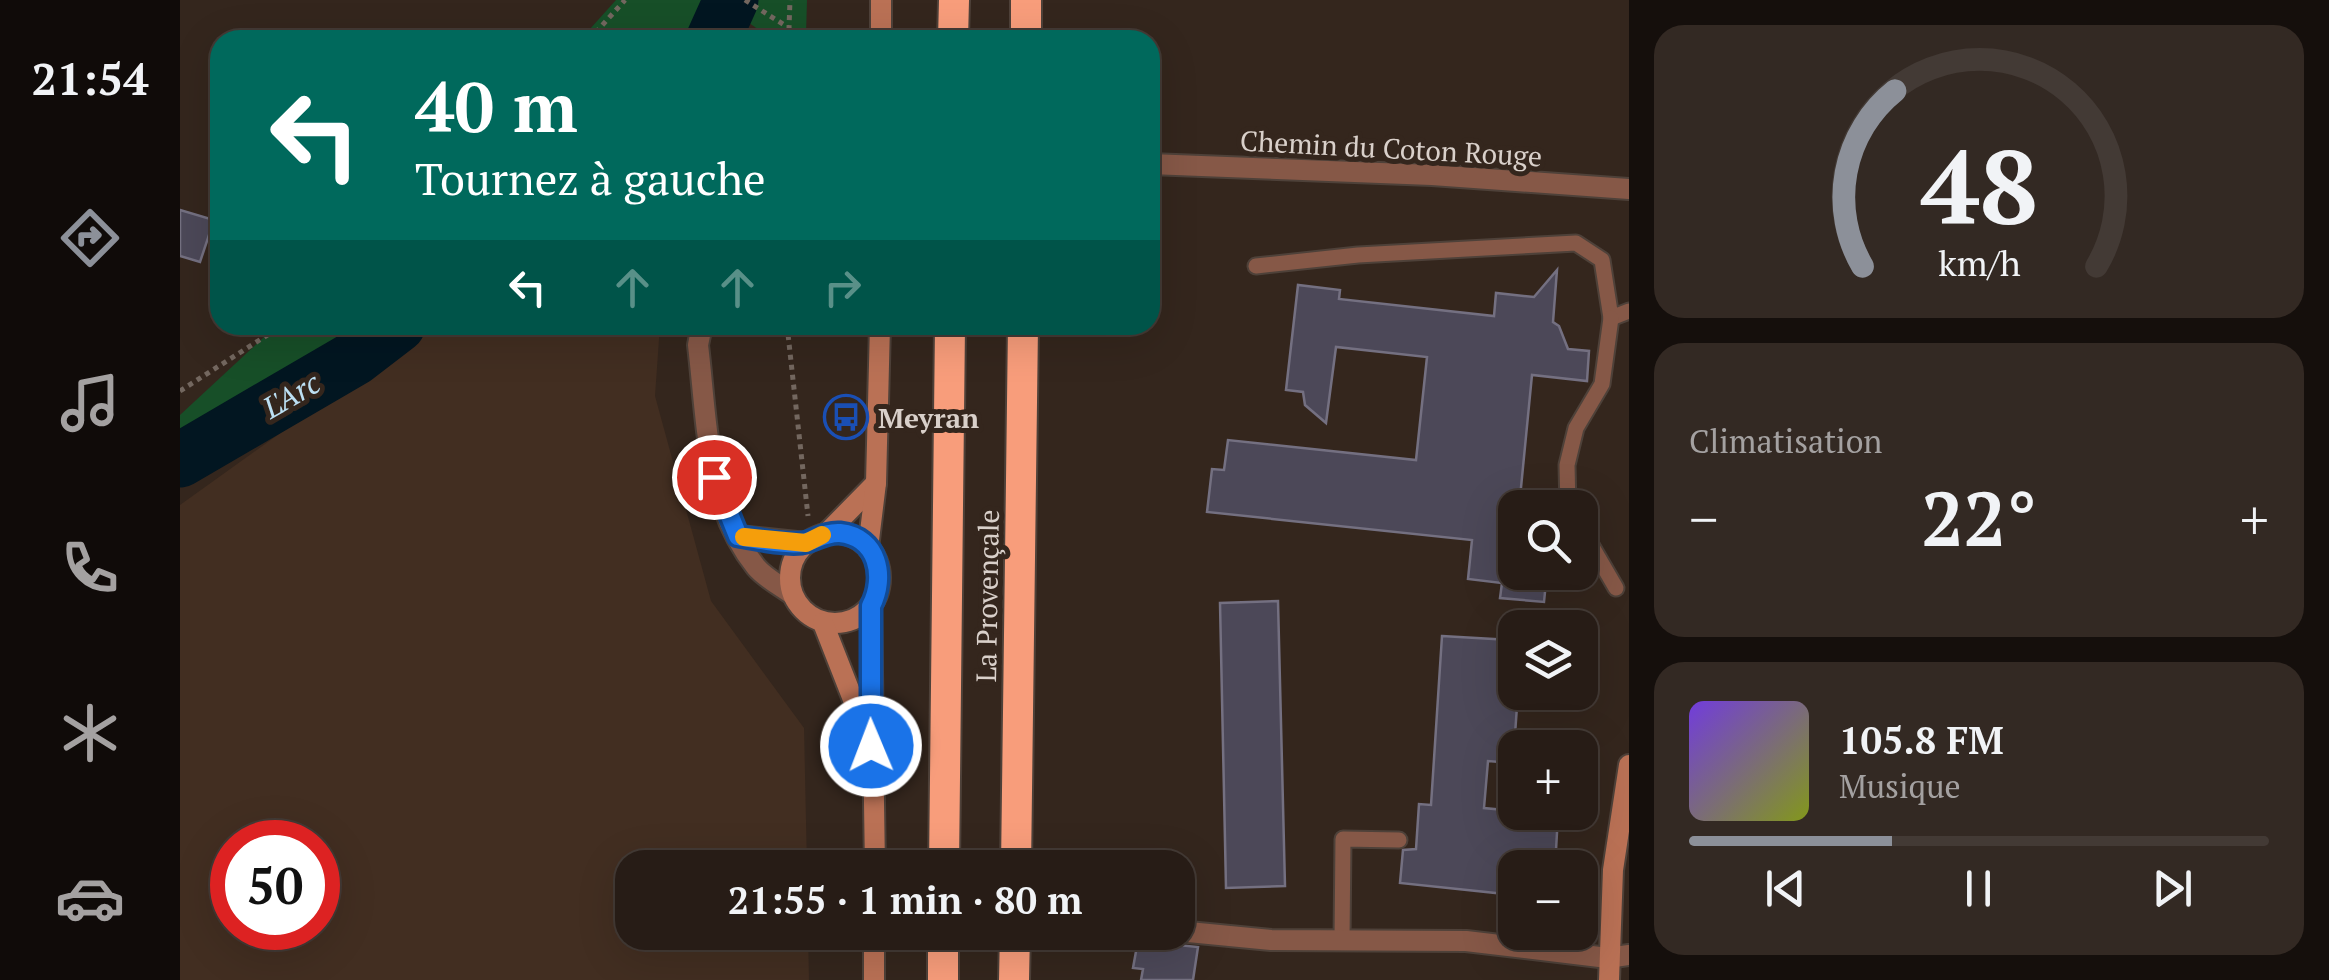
<!DOCTYPE html>
<html lang="fr">
<head>
<meta charset="utf-8">
<style>
	body { margin:0; font-family:"PT Serif",serif; background:#332923; color:#f1f3f6; height:100vh; display:flex; flex-direction:column; font-size:38px; white-space:nowrap }
	* { box-sizing:border-box; margin:0 }
	p { font-size:32px; color:#a4a1a1 }
	.icon { flex:none; width:55px; height:55px; fill:none; stroke:currentColor; stroke-width:2; stroke-linecap:round; stroke-linejoin:round }
	.map { position:relative; flex:1; overflow:hidden }
	.drawer { display:flex; flex-direction:column; gap:25px; padding:25px; background:#150f0c; width:700px }
	.drawer>* { flex:none }
	.hud { position:absolute; left:30px; top:30px; width:950px; height:305px; border-radius:30px; box-shadow:0 10px 40px #0002,0 0 0 2px #433a35; background:#00695c; color:#fff; overflow:hidden }
	.controls { position:absolute; left:1318px; top:490px; display:grid; gap:20px }
	.controls a { display:grid; place-items:center; width:100px; height:100px; border-radius:20px; background:#271c16; box-shadow:0 10px 40px #0002,0 0 0 2px #433a35; font-size:50px }
	.speed { position:absolute; left:30px; top:820px; display:flex; gap:20px; font-size:50px; font-weight:700; text-align:center }
	.speed>* { display:grid; place-content:center; width:130px; height:130px; border-radius:50%; background:#271c16; box-shadow:0 10px 40px #0002,0 0 0 2px #433a35; line-height:1 }
	.speed .limit { border:15px solid #d22; background:#fff; color:#111 }
	.pin { position:absolute; display:grid; place-items:center; width:85px; height:85px; color:#fff; margin:-42px; border:5px solid #fff; border-radius:50%; box-shadow:0 2px 10px #0007 }
	.me { position:absolute; width:110px; margin:-55px; rotate:359deg; stroke-linejoin:round; filter:drop-shadow(0 0 8px #0008) }
	.turn { display:flex; align-items:center; gap:35px; height:210px; padding:0 40px; font-size:45px }
	.turn .icon { width:130px; height:130px; stroke-width:2.5 }
	.turn b { display:block; font-size:70px; line-height:85px }
	.lanes { display:flex; align-items:center; height:95px; padding:0 40px; background:#0003; justify-content:center; gap:50px; direction:ltr }
	.lanes .off { opacity:.35 }
	.big { font-size:75px; font-weight:700; line-height:1.1 }
	.drawer .card { flex:1; display:flex; flex-direction:column; justify-content:center; gap:15px; min-width:0; padding:0 35px; border-radius:30px; background:#332923 }
	.drawer .dial { align-items:center; gap:0 }
	.dial svg { height:260px; overflow:visible; fill:none; stroke:#433a35; stroke-width:7; stroke-linecap:round; text-anchor:middle }
	.dial text { fill:#f1f3f6; stroke:none }
	.song { display:flex; align-items:center; gap:30px }
	.cover { width:120px; height:120px; border-radius:15px; background:linear-gradient(135deg,hsl(260 70% 55%),hsl(70 70% 35%)) }
	.played { height:10px; border-radius:5px; background:linear-gradient(90deg,#8c9099 35%,#433a35 35%) }
	.keys { display:flex; justify-content:space-around; direction:ltr }
	.heat { display:flex; justify-content:space-between; align-items:center; font-size:55px; direction:ltr }
	.trip { position:absolute; left:435px; top:850px; width:580px; height:100px; border-radius:30px; background:#271c16; box-shadow:0 10px 40px #0002,0 0 0 2px #433a35; font-weight:700; line-height:100px; text-align:center }
	main { display:flex; flex:1; min-height:0 }
	.tabs { display:flex; flex-direction:column; width:180px; justify-content:space-around; align-items:center; background:#100b09; color:#a4a1a1 }
	.tabs .icon { width:70px; height:70px }
	.tabs .on { color:#8c9099 }
	.tabs b { font-size:45px; color:#f1f3f6 }
	.map>svg:first-child { display:block }
	.built { fill:#422e21; fill-rule:evenodd }
	.green { fill:#174f28 }
	.lines { fill:none; stroke-linecap:round; stroke-linejoin:round }
	.river { stroke:#021621; stroke-width:55 }
	.building { fill:#4c4858; stroke:#747081; stroke-width:2.5 }
	.lane-casing { stroke:#4e4139; stroke-width:19 }
	.street-casing { stroke:#4e4139; stroke-width:24 }
	.secondary-casing { stroke:#4e4139; stroke-width:24 }
	.highway-casing { stroke:#4e4139; stroke-width:34 }
	.path { stroke:#73675f; stroke-width:5; stroke-dasharray:5 5; stroke-linecap:butt }
	.lane { stroke:#865847; stroke-width:15 }
	.street { stroke:#865847; stroke-width:20 }
	.secondary { stroke:#ba7155; stroke-width:20 }
	.highway { stroke:#f89d7b; stroke-width:30 }
	.route-casing { stroke:#114b97; stroke-width:25 }
	.route { stroke:#1a73e8; stroke-width:18 }
	.slow { stroke:#f59e0b; stroke-width:18 }
	.labels { text-anchor:middle; dominant-baseline:central; stroke-width:10; stroke-linejoin:round; paint-order:stroke }
	.street-label { font-size:28px; fill:#d9d0ca; stroke:#34261d }
	.poi-label { font-size:28px; font-weight:bold; fill:#d9d0ca; stroke:#34261d; text-anchor:start }
	.water-label { font-size:30px; font-style:italic; fill:#bce0f4; stroke:#34261d }
</style>
</head>
<body>
<main>
<nav class="tabs">
<b>21:54</b>
<svg class="icon on" aria-label="directions" viewBox="0 0 24 24"><path d="M12 3l9 9-9 9-9-9zM9 14v-3h6M13 9l2 2-2 2"/></svg>
<svg class="icon" aria-label="music" viewBox="0 0 24 24"><path d="M9 18V5l10-2v13"/><circle cx="6" cy="18" r="3"/><circle cx="16" cy="16" r="3"/></svg>
<svg class="icon" aria-label="phone" viewBox="0 0 24 24"><path d="M5 4h4l2 5-3 2q2 4 5 5l2-3 5 2v4C11 20 4 13 5 4z"/></svg>
<svg class="icon" aria-label="climate" viewBox="0 0 24 24"><path d="M12 3v18M4 7l16 10M4 17L20 7"/></svg>
<svg class="icon" aria-label="car" viewBox="0 0 24 24"><path d="M5 17H2v-5l4-1 3-4h7l3 4 3 1v5h-3M9 17h6M6 11h13"/><circle cx="7" cy="17" r="2"/><circle cx="17" cy="17" r="2"/></svg>
</nav>
<div class="map">
<svg width="1449" height="980" viewBox="0 0 1449 980">
	<rect width="100%" height="100%" fill="#34261d"/>
	<!-- built -->
	<path class="built" d="M251,325h229l-5,71 56,205 93,127 3,139 -175,1v64l176,1 1,47h-629v-475zM52,842h86v86h-86z"/>
	<!-- green -->
	<g class="green">
		<polygon points="436,0 627,0 626,35 593,40 548,8 533,40 400,40"/>
		<polygon points="97,325 218,325 175,358 0,460 0,415"/>
	</g>
	<g class="lines">
		<!-- river -->
		<g class="river">
			<polyline points="533,40 551,0"/>
			<polyline points="0,460 175,358 218,325"/>
		</g>
	</g>
	<!-- building -->
	<g class="building">
		<polygon points="0,210 34,220 20,262 0,256"/>
		<polygon points="1377,270 1373,322 1379,326 1388,349 1409,351 1407,381 1352,375 1339,508 1335,508 1335,572 1367,572 1364,602 1320,598 1322,583 1288,579 1292,540 1027,512 1032,469 1044,470 1048,440 1236,460 1247,357 1156,347 1146,423 1125,405 1123,392 1106,390 1118,285 1160,290 1159,299 1314,316 1316,293 1354,297"/>
		<polygon points="1098,601 1105,886 1046,888 1040,603"/>
		<polygon points="1262,636 1330,640 1327,675 1335,676 1338,692 1333,763 1308,761 1304,808 1378,815 1375,868 1335,868 1335,895 1220,883 1223,850 1236,849 1239,804 1251,805"/>
		<polygon points="968,942 1018,947 1013,980 961,980 963,969 953,968 957,946"/>
	</g>
	<g class="lines">
		<defs>
			<g id="lane">
				<polyline points="1076,266 1178,255 1396,243 1422,260 1431,318 1449,311"/>
				<polyline points="1388,508 1387,465 1396,428 1422,384 1431,318"/>
				<polyline points="1400,526 1436,588"/>
				<polyline points="1162,940 1163,839 1219,840"/>
			</g>
			<g id="street">
				<polyline points="970,164 1252,175 1449,189"/>
				<path d="M522,325l-4,20c9,75 8,160 58,222 9,11 25,19 37,28"/>
				<polyline points="559,536 626,543"/>
				<polyline points="998,931 1091,940 1286,941 1428,958 1449,955"/>
			</g>
			<g id="secondary">
				<polyline points="701,40 701,0"/>
				<circle cx="655" cy="578" r="45"/>
				<polyline points="646,534 696,483"/>
				<polyline points="688,548 696,483 700,325"/>
				<polyline points="691,606 695,868"/>
				<polyline points="643,623 685,730"/>
				<polyline points="694,980 694,932"/>
				<polyline points="1429,980 1433,870 1449,765"/>
			</g>
			<g id="highway">
				<polyline points="773,40 774,0"/>
				<polyline points="846,40 846,0"/>
				<polyline points="764,868 770,325"/>
				<polyline points="836,868 843,325"/>
				<polyline points="763,980 763,932"/>
				<polyline points="834,980 835,932"/>
			</g>
		</defs>
		<!-- lane casing -->
		<use href="#lane" class="lane-casing"/>
		<!-- street casing -->
		<use href="#street" class="street-casing"/>
		<!-- secondary casing -->
		<use href="#secondary" class="secondary-casing"/>
		<!-- highway casing -->
		<use href="#highway" class="highway-casing"/>
		<!-- path -->
		<g class="path">
			<polyline points="565,0 609,28 610,0"/>
			<polyline points="609,28 612,40"/>
			<polyline points="409,40 445,0"/>
			<polyline points="607,325 628,516"/>
			<polyline points="0,391 103,325"/>
		</g>
		<!-- lane -->
		<use href="#lane" class="lane"/>
		<!-- street -->
		<use href="#street" class="street"/>
		<!-- secondary -->
		<use href="#secondary" class="secondary"/>
		<!-- highway -->
		<use href="#highway" class="highway"/>
	</g>
	<g class="lines">
		<defs>
			<path id="route" d="M534,477l24,59c20,3 44,9 64,7 13,-2 23,-11 38,-10 38,4 46,44 31,73v140"/>
		</defs>
		<!-- route casing -->
		<use href="#route" class="route-casing"/>
		<!-- route -->
		<use href="#route" class="route"/>
		<!-- slow -->
		<polyline class="slow" points="564,537 626,543 642,535"/>
	</g>
	<!-- icons -->
	<defs>
		<symbol id="bus-ring" viewBox="-11 -11 22 22"><circle r="9.5" fill="#34261d" stroke="#1a4fb4" stroke-width="1.5"/><path d="M-5-6H5V4H4V6H2V4H-2V6H-4V4H-5ZM-3.5-4V0h7V-4ZM-3.5 1.2v1.5H-2V1.2ZM2 1.2v1.5H3.5V1.2Z" fill="#1a4fb4"/></symbol>
	</defs>
	<g fill-rule="evenodd">
		<use href="#bus-ring" x="641" y="392" width="50" height="50"/>
	</g>
	<g class="labels">
		<!-- street labels -->
		<g class="street-label">
			<text transform="translate(1211 148) rotate(3)">Chemin du Coton Rouge</text>
			<text transform="translate(807 596) rotate(-89)">La Provençale</text>
		</g>
		<!-- poi labels -->
		<g class="poi-label">
			<text x="698" y="417">Meyran</text>
		</g>
		<!-- water labels -->
		<g class="water-label">
			<text transform="translate(111 395) rotate(-30)">L'Arc</text>
		</g>
	</g>
</svg>
<div class="controls">
<a><svg class="icon" aria-label="search" viewBox="0 0 24 24"><circle cx="10" cy="10" r="6"/><path d="M15 15l6 6"/></svg></a>
<a><svg class="icon" aria-label="layers" viewBox="0 0 24 24"><path d="M12 4l9 5-9 5-9-5zM3 14l9 5 9-5"/></svg></a>
<a>+</a>
<a>−</a>
</div>
<div class="speed"><div class="limit">50</div></div>
<div class="pin" style="left:534px;top:477px;background:#d93025"><svg class="icon" aria-label="arrive" viewBox="0 0 24 24"><path d="M6 21V4h12l-3 4 3 4H6"/></svg></div>
<svg class="me" style="left:691px;top:746px" viewBox="-20 -20 40 40"><circle r="17" fill="#1a73e8" stroke="#fff" stroke-width="3"/><path d="M0-11L8 9 0 5-8 9z" fill="#fff"/></svg>
<div class="trip">21:55 · 1 min · 80 m</div>
<div class="hud">
<div class="turn"><svg class="icon" aria-label="left" viewBox="0 0 24 24"><path d="M17 20v-9H6M10 6l-5 5 5 5"/></svg><div><b>40 m</b>Tournez à gauche</div></div>
<div class="lanes"><svg class="icon" aria-label="left" viewBox="0 0 24 24"><path d="M17 20v-9H6M10 6l-5 5 5 5"/></svg><svg class="icon off" aria-label="ahead" viewBox="0 0 24 24"><path d="M12 20V5M6 11l6-6 6 6"/></svg><svg class="icon off" aria-label="ahead" viewBox="0 0 24 24"><path d="M12 20V5M6 11l6-6 6 6"/></svg><svg class="icon off" aria-label="right" viewBox="0 0 24 24"><path d="M7 20v-9h11M14 6l5 5-5 5"/></svg></div>
</div>
</div>
<section class="drawer">
<div class="card dial"><svg viewBox="0 0 100 80">
<path d="M14 69A42 42 0 1 1 86 69"/>
<path d="M14 69A42 42 0 0 1 24 15" stroke="#8c9099"/>
<text x="50" y="56" font-size="32" font-weight="700">48</text>
<text x="50" y="72" font-size="11">km/h</text>
</svg></div>
<div class="card"><p>Climatisation</p>
<div class="heat"><a>−</a><b class="big">22°</b><a>+</a></div>
</div>
<div class="card">
<div class="song"><i class="cover"></i><div><b>105.8 FM</b><p>Musique</p></div></div>
<div class="played"></div>
<div class="keys"><svg class="icon" aria-label="previous" viewBox="0 0 24 24"><path d="M18 5L8 12l10 7zM5 5v14"/></svg><svg class="icon" aria-label="pause" viewBox="0 0 24 24"><path d="M8 5v14M16 5v14"/></svg><svg class="icon" aria-label="next" viewBox="0 0 24 24"><path d="M6 5l10 7-10 7zM19 5v14"/></svg></div>
</div>
</section>
</main>
</body>
</html>
